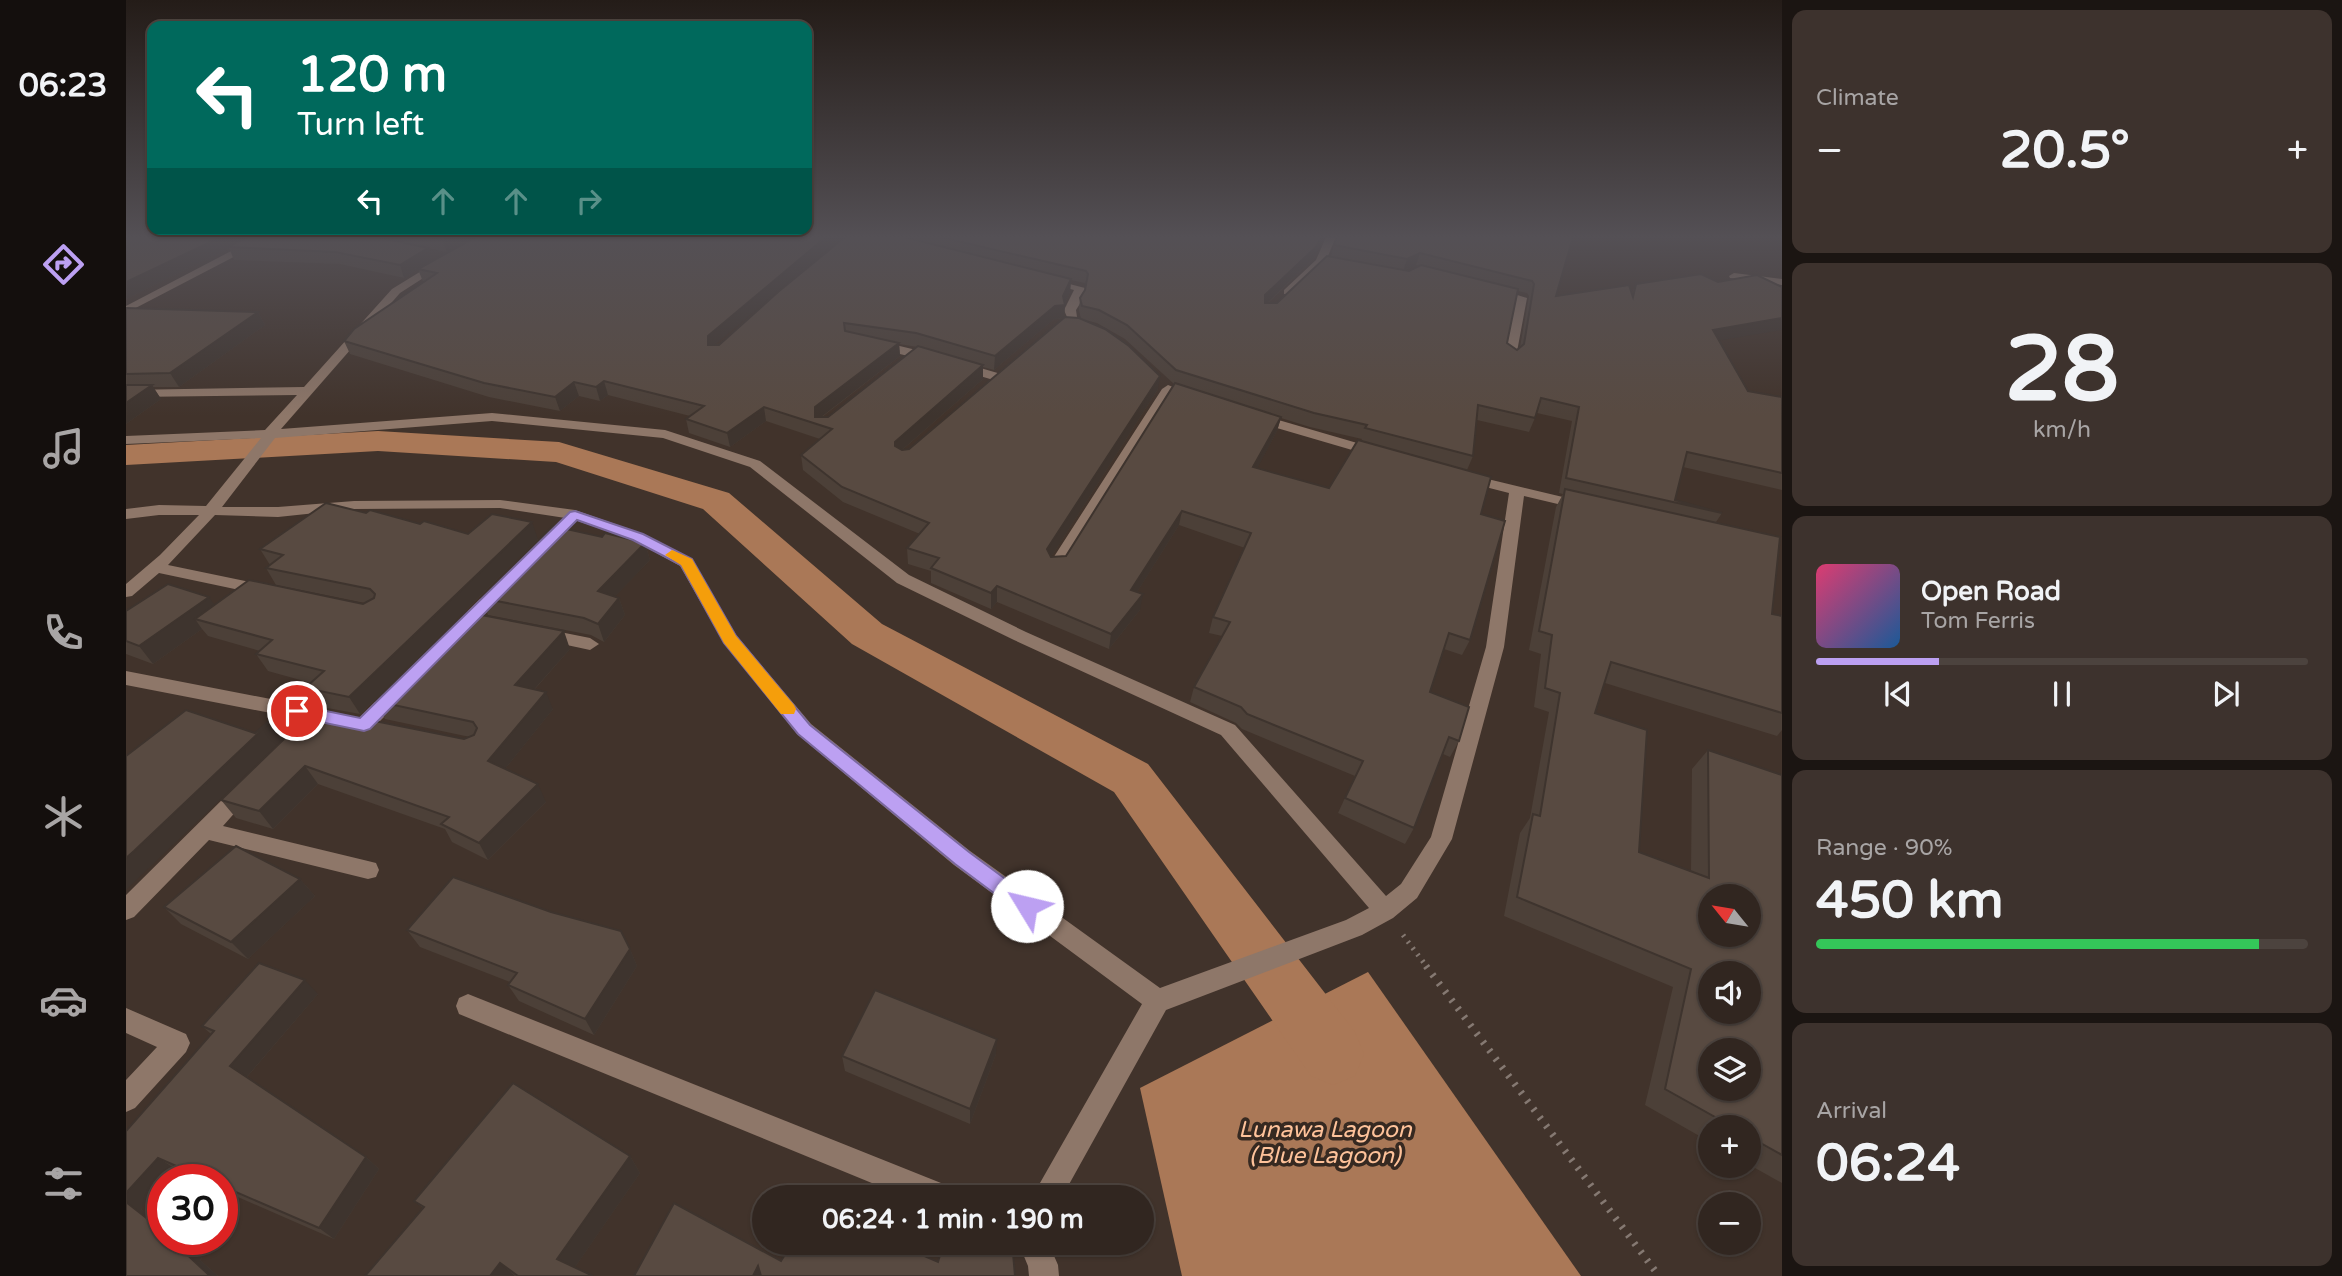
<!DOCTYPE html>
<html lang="en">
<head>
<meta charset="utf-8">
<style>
	body { margin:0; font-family:"Varela Round",sans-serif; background:#3d322d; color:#f1f3f6; height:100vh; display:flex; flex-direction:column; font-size:26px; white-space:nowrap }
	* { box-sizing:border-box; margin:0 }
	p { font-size:23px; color:#a8a5a5 }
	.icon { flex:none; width:38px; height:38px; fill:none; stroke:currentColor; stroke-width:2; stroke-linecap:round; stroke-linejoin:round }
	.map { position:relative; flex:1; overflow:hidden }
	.side { display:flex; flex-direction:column; gap:10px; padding:10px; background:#1b1512; width:560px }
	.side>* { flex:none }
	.hud { position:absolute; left:21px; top:21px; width:665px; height:214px; border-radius:14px; box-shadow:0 2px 5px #0004,0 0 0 2px #4c433e; background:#00695c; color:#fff; overflow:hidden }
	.needle { width:46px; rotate:300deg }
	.controls { position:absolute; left:1572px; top:884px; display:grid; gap:14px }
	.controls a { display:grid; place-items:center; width:63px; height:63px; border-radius:50%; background:#312620; box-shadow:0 2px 5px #0004,0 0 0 2px #4c433e; font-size:35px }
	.speed { position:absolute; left:21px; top:1164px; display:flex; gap:14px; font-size:35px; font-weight:700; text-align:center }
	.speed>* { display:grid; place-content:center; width:91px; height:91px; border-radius:50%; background:#312620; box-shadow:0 2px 5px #0004,0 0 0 2px #4c433e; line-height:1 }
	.speed .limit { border:10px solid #d22; background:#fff; color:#111 }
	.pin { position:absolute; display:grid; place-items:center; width:60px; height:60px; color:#fff; margin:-30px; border:4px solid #fff; border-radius:50%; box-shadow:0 2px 7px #0007 }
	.me { position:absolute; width:77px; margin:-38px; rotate:306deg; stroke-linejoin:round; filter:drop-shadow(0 0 5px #0008) }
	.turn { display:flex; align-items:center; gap:24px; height:147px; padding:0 35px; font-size:32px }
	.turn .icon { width:91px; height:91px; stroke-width:2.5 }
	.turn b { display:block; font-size:49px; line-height:60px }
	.lanes { display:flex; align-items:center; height:66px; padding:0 35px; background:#0003; justify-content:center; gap:35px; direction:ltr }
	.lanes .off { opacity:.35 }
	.big { font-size:52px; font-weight:700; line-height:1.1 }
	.side .tile { flex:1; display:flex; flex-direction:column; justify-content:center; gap:10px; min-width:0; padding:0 24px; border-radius:14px; background:#3d322d }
	.side .dial { align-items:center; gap:0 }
	.dial b { font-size:91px; line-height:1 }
	.song { display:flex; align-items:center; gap:21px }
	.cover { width:84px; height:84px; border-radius:10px; background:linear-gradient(135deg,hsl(340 70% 55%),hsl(210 70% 35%)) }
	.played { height:7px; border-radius:4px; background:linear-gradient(90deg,#bca0f2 25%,#4c433e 25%) }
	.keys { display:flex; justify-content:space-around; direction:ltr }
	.heat { display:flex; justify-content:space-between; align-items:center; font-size:38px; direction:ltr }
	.charge { height:10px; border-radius:5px; background:linear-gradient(90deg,#34c759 90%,#4c433e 0) }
	.trip { position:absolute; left:626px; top:1185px; width:402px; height:70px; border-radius:35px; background:#312620; box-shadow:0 2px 5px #0004,0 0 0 2px #4c433e; font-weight:700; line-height:70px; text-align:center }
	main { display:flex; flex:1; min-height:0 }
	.tab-bar { display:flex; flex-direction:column; width:126px; justify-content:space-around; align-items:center; background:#140f0d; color:#a8a5a5 }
	.tab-bar .icon { width:49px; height:49px }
	.tab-bar .current { color:#bca0f2 }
	.tab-bar b { font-size:32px; color:#f1f3f6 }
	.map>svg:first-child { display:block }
	.water { fill:#aa7857 }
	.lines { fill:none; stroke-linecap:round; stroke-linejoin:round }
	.canal { fill:#aa7857; fill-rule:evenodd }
	.path-far1 { stroke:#857972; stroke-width:5; stroke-dasharray:2 6; stroke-linecap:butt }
	.path { stroke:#857972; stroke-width:7; stroke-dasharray:2.5 8; stroke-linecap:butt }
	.minor { fill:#8e7769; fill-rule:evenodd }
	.wall { fill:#4c4038; fill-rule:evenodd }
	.shaded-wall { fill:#3e342e }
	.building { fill:#584a41; stroke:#3e342e; stroke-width:2; fill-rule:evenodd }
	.route { fill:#bca0f2; stroke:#7a689d; stroke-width:2 }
	.slow { fill:#f59e0b }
	.labels { text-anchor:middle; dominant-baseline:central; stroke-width:7; stroke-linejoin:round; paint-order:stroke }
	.near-water-label { font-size:23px; font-style:italic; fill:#fec29a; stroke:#362921 }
</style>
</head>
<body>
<main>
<nav class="tab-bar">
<b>06:23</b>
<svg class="icon current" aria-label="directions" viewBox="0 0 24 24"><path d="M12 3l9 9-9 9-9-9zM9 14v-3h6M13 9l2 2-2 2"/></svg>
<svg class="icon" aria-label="music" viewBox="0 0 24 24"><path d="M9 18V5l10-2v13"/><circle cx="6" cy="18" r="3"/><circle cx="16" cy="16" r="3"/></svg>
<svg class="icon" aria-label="phone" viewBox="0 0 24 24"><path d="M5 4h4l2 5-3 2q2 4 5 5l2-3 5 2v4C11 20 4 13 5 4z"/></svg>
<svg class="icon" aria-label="climate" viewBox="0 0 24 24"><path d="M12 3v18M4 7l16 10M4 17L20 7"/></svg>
<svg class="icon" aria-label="car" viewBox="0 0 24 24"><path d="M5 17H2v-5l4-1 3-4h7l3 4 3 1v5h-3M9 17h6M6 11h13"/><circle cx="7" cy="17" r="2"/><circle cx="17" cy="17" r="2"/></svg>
<svg class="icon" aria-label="filters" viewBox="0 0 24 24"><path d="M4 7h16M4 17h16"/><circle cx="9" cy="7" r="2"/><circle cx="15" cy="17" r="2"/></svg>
</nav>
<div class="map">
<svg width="1656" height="1276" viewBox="0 0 1656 1276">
	<rect width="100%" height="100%" fill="#41332b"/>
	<!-- water -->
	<polygon class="water" points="1242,972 1455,1276 1056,1276 1014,1088"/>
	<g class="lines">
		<!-- canal -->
		<polygon class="canal" points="252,431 433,442 603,493 756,624 1022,764 1229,1032 1238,1054 1229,1076 1207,1085 1185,1076 988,792 726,644 577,509 430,462 252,451 0,465 0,445"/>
		<!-- path-far1 -->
		<polyline class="path-far1" points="1277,935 1301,967"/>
		<!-- path -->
		<polyline class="path" points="1300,966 1533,1276"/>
		<!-- minor -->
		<g class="minor">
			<polygon points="132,237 146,237 0,313 0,306"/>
			<polygon points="1200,237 1210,237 1199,263 1166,294 1158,294 1158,290 1190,260"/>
			<path d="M310,262l9,2 -45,29 -119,136 211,-16 173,17 95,31 149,114 117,57 209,93 151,171 15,-12 30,-47 55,-190 23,-154 -47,-12 -2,-3 7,-4 121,29 2,3 -7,4 -59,-14 -20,151 -52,192 -35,59 -24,20 -31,17 -196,75 -104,187h-30l110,-193 -188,-139 -157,-131 -73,-91 -44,-77 -47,-26 -61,-21 -72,-11 -146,1 -76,8 -63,-2 -47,50 101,21 2,4 -2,4 -6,1 -104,-22 -27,23 -6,1v-13l34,-29 39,-40h-40l-33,4v-10l33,-4 47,1 55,-68 -135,6v-8l139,-6 32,-35 -164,2 -6,-4 1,-3 176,-3 88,-98zM366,421l171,17 87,29 147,116 117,57 207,95 148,173 -23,12 -186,68 -190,-137 -159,-127 -75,-89 -44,-76 -49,-25 -68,-24 -75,-10 -146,1 -76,6h-56l53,-69z"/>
			<polygon points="1608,273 1656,279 1656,285 1604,278 1603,276"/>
			<polygon points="920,278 959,288 955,302 950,310 952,324 944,324 938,310 948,290 920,282"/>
			<polygon points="1369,288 1401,298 1390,357 1384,361 1378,357 1390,300 1365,293 1365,289"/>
			<polygon points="753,341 811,355 813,358 807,362 749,348 747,345"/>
			<polygon points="834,362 875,374 877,377 871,381 830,369 828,366"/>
			<polygon points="1042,385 1072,397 1066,401 1045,394 936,570 924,570 922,566 1036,389"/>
			<polygon points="1132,414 1255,450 1257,453 1250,457 1127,421 1125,418"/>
			<polygon points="374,584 382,589 380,593 338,635 326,635 323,631 326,627 368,585"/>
			<polygon points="419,629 464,638 473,644 464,650 413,639 410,635 413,631"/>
			<path d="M0,671l196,38 7,2 3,5c-6,10 -12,16 -24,12l-1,-8 -181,-35z"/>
			<polygon points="270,686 277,688 279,693 277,698 245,730 238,732 231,730 228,725 231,720 263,688"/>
			<polygon points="118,783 125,785 128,791 97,826 242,861 250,863 253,870 250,877 242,879 83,840 8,917 0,920 0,895 111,785"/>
			<polygon points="342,994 825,1187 829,1197 780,1197 333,1014 330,1006 333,998"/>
			<polygon points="0,1008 60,1034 64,1043 60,1052 9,1108 0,1112 0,1080 31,1047 0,1033"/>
			<polygon points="892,1242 922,1242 932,1265 933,1276 903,1276 902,1266"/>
		</g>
	</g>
	<!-- wall -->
	<g class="wall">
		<path d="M0,237h716l-128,108h5l126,-108h479l-10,21 -46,45h9l54,-47 3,-11 239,-8 -17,59 76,-3 4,-9 83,57 29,50 34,6v93l-99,-23 -8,33 47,13 -6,9 56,92 10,2v114l-5,6 -172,-53 -10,30 44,139 52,19 1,-102 16,-19 74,25v408l-34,-19v-37h-38v15l-65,-37 28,-118 -169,-71 16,-83 10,-15 19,-106 -15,-5 7,-53 -12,-4 27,-143 7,-13 -4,-1 13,-72 -35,-8 -8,19 -52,-12 -4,36 -6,14 14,44 -11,126 -8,15 -18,-6 -14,43 29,49 -9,16 -7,-3 -29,74 -9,16 -67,-31 17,-37 -113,-47 -6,-6 -46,-21 4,-15 28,-51 -13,-3 4,-16 32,-69 -66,-23 -42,67 3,18 -31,39 -112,-47 -6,7 -60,-26v-12l-23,-7 -1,-16 13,-14 -77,-32 -40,-32 -2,-15 19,-16 -54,-18 -36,26 -41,-14 -3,-14 4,-3 -82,-21 -8,6 -21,-5 -19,15 -71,-14 -139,-43 -6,-13 80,-59h-1l-5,-13 -14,9 -64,-14 -106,-4 -5,-12 -103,51zM342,242l-49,27 13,-9 -4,-12 19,4zM1290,265l3,1 -10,5 -4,-1zM945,280l14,3 1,2 -1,5 -5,8 -1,12 2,9 16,4 28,16 49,45 -108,172 -15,1 107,-168 -94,-72 1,-14 5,-11zM1392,291l9,2 2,3 -9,51 -3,3 -10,-7zM938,318l-155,131 -7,1 81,-71v-12l11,3 60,-51zM773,344l19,3 -90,70h-6l78,-61zM1155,418l29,9 52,12 -33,49 -72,-20 20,-37z"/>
		<polygon points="1639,237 1656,237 1656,240"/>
		<polygon points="0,308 132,312 139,325 53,387 27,387 35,399 0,424"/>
		<polygon points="240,513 342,534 412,539 234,714 190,706 179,688 185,683 142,671 130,654 134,651 82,636 76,629 27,664 0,654 0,611 88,605 237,604 239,603 150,585 140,568 144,565 134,549"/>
		<polygon points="476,537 519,543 524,560 489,596 493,598 499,615 478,642 465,635 362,615 355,598"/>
		<polygon points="444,649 409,689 427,709 379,769 420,802 362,860 326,842 319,829 192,784 147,829 110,818 95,800 189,709 338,739 344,737 259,719 249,701"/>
		<polygon points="174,879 189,896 122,959 55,924 38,907"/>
		<polygon points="281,930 504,949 511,966 468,1035 393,1001 382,985 384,982 294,947"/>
		<polygon points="192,994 121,1077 240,1157 253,1169 208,1239 96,1190 96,1180 73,1180 50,1169 41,1180 37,1180 15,1209 37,1227 37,1239 52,1239 76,1258 74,1260 92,1276 0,1276 0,1131 85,1034 76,1026"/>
		<polygon points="870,1054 844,1124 719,1071 716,1056"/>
		<polygon points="504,1156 514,1173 449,1267 467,1276 239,1276 297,1208 288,1201"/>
	</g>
	<!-- shaded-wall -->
	<g class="shaded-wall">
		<polygon points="95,237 125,237 102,247 103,248 0,299 0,282"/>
		<polygon points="322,237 350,237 321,252 316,240"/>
		<polygon points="700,237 716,237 584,349 582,345 582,336"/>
		<polygon points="1195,237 1198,237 1188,258 1136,308 1139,295"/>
		<polygon points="302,248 306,260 278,278 274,265"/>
		<polygon points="1294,253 1290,265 1277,271 1281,259"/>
		<polygon points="945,279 944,292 938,305 939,305 938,318 928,319 868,370 869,356 937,296"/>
		<polygon points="132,312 139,325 53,387 44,373"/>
		<polygon points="1656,318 1656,330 1579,343 1587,330"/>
		<polygon points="773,343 774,356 690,421 689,417 689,407"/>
		<polygon points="857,365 857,379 769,456 769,442"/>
		<polygon points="1034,376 1032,389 920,565 921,549"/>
		<polygon points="478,381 482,395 474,401 470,387"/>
		<polygon points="448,382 453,396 434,411 429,397"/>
		<polygon points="26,385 35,399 0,424 0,403"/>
		<polygon points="638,407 640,421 604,447 601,433"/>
		<polygon points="1155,417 1151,431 1124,482 1127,467"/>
		<polygon points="1056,511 1053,525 1003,605 1005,590"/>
		<polygon points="406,522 412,539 234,714 223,697"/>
		<polygon points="519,543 524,560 477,609 472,591"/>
		<polygon points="871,586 871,602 865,609 865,593"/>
		<polygon points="1017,594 1014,610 983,649 985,634"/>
		<polygon points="83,597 96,615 69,619 76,629 27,664 13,646"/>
		<polygon points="493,598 499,615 478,642 472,624"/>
		<polygon points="438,631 444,649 397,702 389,685"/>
		<polygon points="420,692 427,709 371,779 362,761"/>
		<polygon points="163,704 175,722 0,890 0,858"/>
		<polygon points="179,766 192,784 147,829 133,811"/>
		<polygon points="412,784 420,802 362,860 353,843"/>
		<polygon points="174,879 189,896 122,959 105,942"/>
		<polygon points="504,949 511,966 468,1035 459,1019"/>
		<polygon points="179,980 192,994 119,1079 104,1066"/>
		<polygon points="871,1039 870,1054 844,1124 844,1109"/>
		<polygon points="504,1156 514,1173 445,1273 431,1259"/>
		<polygon points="240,1157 253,1169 208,1239 193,1228"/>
		<polygon points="32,1158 50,1169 41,1180 37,1180 37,1184 15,1209 37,1227 37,1231 0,1202 0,1193"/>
		<polygon points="47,1239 52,1239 76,1258 74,1260 92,1276 84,1276 56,1250"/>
		<polygon points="374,1263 389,1276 364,1276"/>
		<polygon points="632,1266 637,1276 627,1276"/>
	</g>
	<!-- building -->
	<g class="building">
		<polygon points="0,237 95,237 0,282"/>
		<polygon points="121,237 251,237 302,248 274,265 209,252 102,247"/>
		<polygon points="302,237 322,237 316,240"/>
		<polygon points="350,237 700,237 582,336 582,345 593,345 652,292 719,237 778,237 945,279 937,296 939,305 929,306 869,356 790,333 718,323 719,331 773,343 689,407 689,417 702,417 792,346 857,365 769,442 769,446 776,450 783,449 939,317 953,318 979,329 1003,346 1034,376 921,549 925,557 940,556 1049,383 1155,417 1127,467 1203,488 1232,440 1365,477 1355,514 1379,521 1344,640 1323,633 1304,692 1343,707 1333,741 1323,737 1288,828 1219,798 1237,761 1121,714 1115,707 1068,687 1104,622 1087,617 1125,533 1056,511 1005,590 1017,594 985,634 871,586 865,593 805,568 813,558 781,548 803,523 716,487 675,455 706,429 638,407 601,433 560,419 578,406 478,381 470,387 448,382 429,397 358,383 218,341 228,329 311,273 292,269"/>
		<polygon points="814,237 1195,237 1191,246 1139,295 1139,303 1151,303 1201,256 1283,271 1295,265 1392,289 1381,343 1391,350 1398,344 1408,284 1406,281 1294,253 1281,259 1208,245 1211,237 1447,237 1430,296 1503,285 1507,297 1510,284 1575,274 1592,282 1631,275 1656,287 1656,318 1587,330 1622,391 1656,397 1656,473 1561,452 1549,500 1596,513 1440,478 1453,407 1415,398 1409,418 1352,405 1347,456 1239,428 1241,425 1188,413 1050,370 1001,325 973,310 956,306 954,298 959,290 962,274 960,271"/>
		<polygon points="0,308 132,312 44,373 0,374"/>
		<polygon points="0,385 26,385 0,403"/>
		<path d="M1439,489l215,48 -8,77 10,2v97l-171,-51 -16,51 52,17 -8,122 70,26 -1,-128 74,25v380l-34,-19v-9h-15l-68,-38 26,-120 -174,-72 16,-83 7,2 20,-123 -15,-5 7,-53 -13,-4zM1584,896h38v38h-38zM1584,973h38v39h-38zM1584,1050h38v38h-38z"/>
		<polygon points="200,503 240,513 244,510 294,524 298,521 342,534 366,514 406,522 223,697 179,688 198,671 130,654 146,640 69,619 123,580 237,604 248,598 249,594 244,589 140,568 157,555 134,549"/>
		<polygon points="427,526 476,537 479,533 519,543 472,591 493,598 472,624 458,618 355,598"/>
		<polygon points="42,584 83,597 13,646 0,641 0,611"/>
		<polygon points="340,612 438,631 389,685 420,692 362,761 412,784 353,843 315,824 323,817 179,766 133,811 95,800 189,709 338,739 348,735 351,728 347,722 249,701"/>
		<polygon points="163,704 8,851 0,858 0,756 60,710 129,733"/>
		<polygon points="110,846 174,879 105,942 38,907"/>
		<polygon points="327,877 425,912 495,931 504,949 459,1019 382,985 391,973 281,930"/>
		<polygon points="133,963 179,980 104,1066 240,1157 193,1228 96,1186 96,1180 82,1180 32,1158 0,1193 0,1131 88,1031 76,1026"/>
		<polygon points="749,990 871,1039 844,1109 716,1056"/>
		<polygon points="387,1083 504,1156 431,1259 467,1276 392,1276 374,1263 364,1276 239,1276 298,1207 288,1201"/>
		<polygon points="0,1202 37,1231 37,1239 47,1239 58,1248 56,1250 84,1276 0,1276"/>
		<polygon points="548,1203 655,1261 667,1242 766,1242 812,1262 818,1242 871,1242 887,1253 889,1276 635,1276 632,1266 627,1276 508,1276"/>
	</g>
	<!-- sky -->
	<linearGradient id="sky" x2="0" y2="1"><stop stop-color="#241c18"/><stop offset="0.57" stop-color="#545055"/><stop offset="1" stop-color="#545055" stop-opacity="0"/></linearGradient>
	<rect width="1656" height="416" fill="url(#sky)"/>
	<!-- route -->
	<polygon class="route" points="449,511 517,534 566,559 610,636 684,725 843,852 908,900 911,906 908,912 901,915 893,912 829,864 672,734 598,643 555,565 507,540 451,520 244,729 238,731 165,716 163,711 165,707 171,705 234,718 444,512"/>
	<!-- slow -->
	<polygon class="slow" points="546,550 566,559 610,636 668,705 670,709 668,714 655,714 598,643 555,565 539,555"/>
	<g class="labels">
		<!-- near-water labels -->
		<g class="near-water-label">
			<text x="1199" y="1130">Lunawa Lagoon<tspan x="1199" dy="26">(Blue Lagoon)</tspan></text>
		</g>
	</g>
</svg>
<div class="controls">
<a><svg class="needle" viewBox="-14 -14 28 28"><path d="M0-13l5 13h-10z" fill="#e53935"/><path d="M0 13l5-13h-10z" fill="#a8a5a5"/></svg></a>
<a><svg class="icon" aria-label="sound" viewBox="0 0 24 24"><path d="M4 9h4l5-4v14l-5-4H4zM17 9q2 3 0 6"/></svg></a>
<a><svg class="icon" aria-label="layers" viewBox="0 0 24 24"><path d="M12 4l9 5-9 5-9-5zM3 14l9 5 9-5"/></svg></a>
<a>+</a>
<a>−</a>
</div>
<div class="speed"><div class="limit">30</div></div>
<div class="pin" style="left:171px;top:711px;background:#d93025"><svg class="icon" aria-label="arrive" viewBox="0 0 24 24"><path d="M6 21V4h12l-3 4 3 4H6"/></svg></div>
<svg class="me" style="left:901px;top:906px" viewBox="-20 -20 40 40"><circle r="19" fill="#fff"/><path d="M0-13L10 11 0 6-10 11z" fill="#bca0f2"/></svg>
<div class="trip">06:24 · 1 min · 190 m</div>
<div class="hud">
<div class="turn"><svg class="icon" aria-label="left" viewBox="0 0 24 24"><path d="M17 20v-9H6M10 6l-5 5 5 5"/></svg><div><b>120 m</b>Turn left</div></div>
<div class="lanes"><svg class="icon" aria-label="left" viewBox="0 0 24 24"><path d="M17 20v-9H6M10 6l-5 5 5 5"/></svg><svg class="icon off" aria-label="ahead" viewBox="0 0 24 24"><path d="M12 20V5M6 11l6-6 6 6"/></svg><svg class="icon off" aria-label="ahead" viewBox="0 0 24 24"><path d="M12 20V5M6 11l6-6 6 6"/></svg><svg class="icon off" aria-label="right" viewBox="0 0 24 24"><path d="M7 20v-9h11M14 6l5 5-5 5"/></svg></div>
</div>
</div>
<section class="side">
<div class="tile"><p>Climate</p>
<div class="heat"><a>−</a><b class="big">20.5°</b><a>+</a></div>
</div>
<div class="tile dial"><b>28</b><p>km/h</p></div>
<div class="tile">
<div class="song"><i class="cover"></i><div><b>Open Road</b><p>Tom Ferris</p></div></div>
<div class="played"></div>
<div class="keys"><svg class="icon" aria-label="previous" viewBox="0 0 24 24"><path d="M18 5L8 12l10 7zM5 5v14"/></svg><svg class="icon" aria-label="pause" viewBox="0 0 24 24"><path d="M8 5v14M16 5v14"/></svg><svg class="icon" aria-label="next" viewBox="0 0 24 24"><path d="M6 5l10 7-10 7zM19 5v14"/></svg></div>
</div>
<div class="tile"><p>Range · 90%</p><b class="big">450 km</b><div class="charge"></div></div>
<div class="tile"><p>Arrival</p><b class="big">06:24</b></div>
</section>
</main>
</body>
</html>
